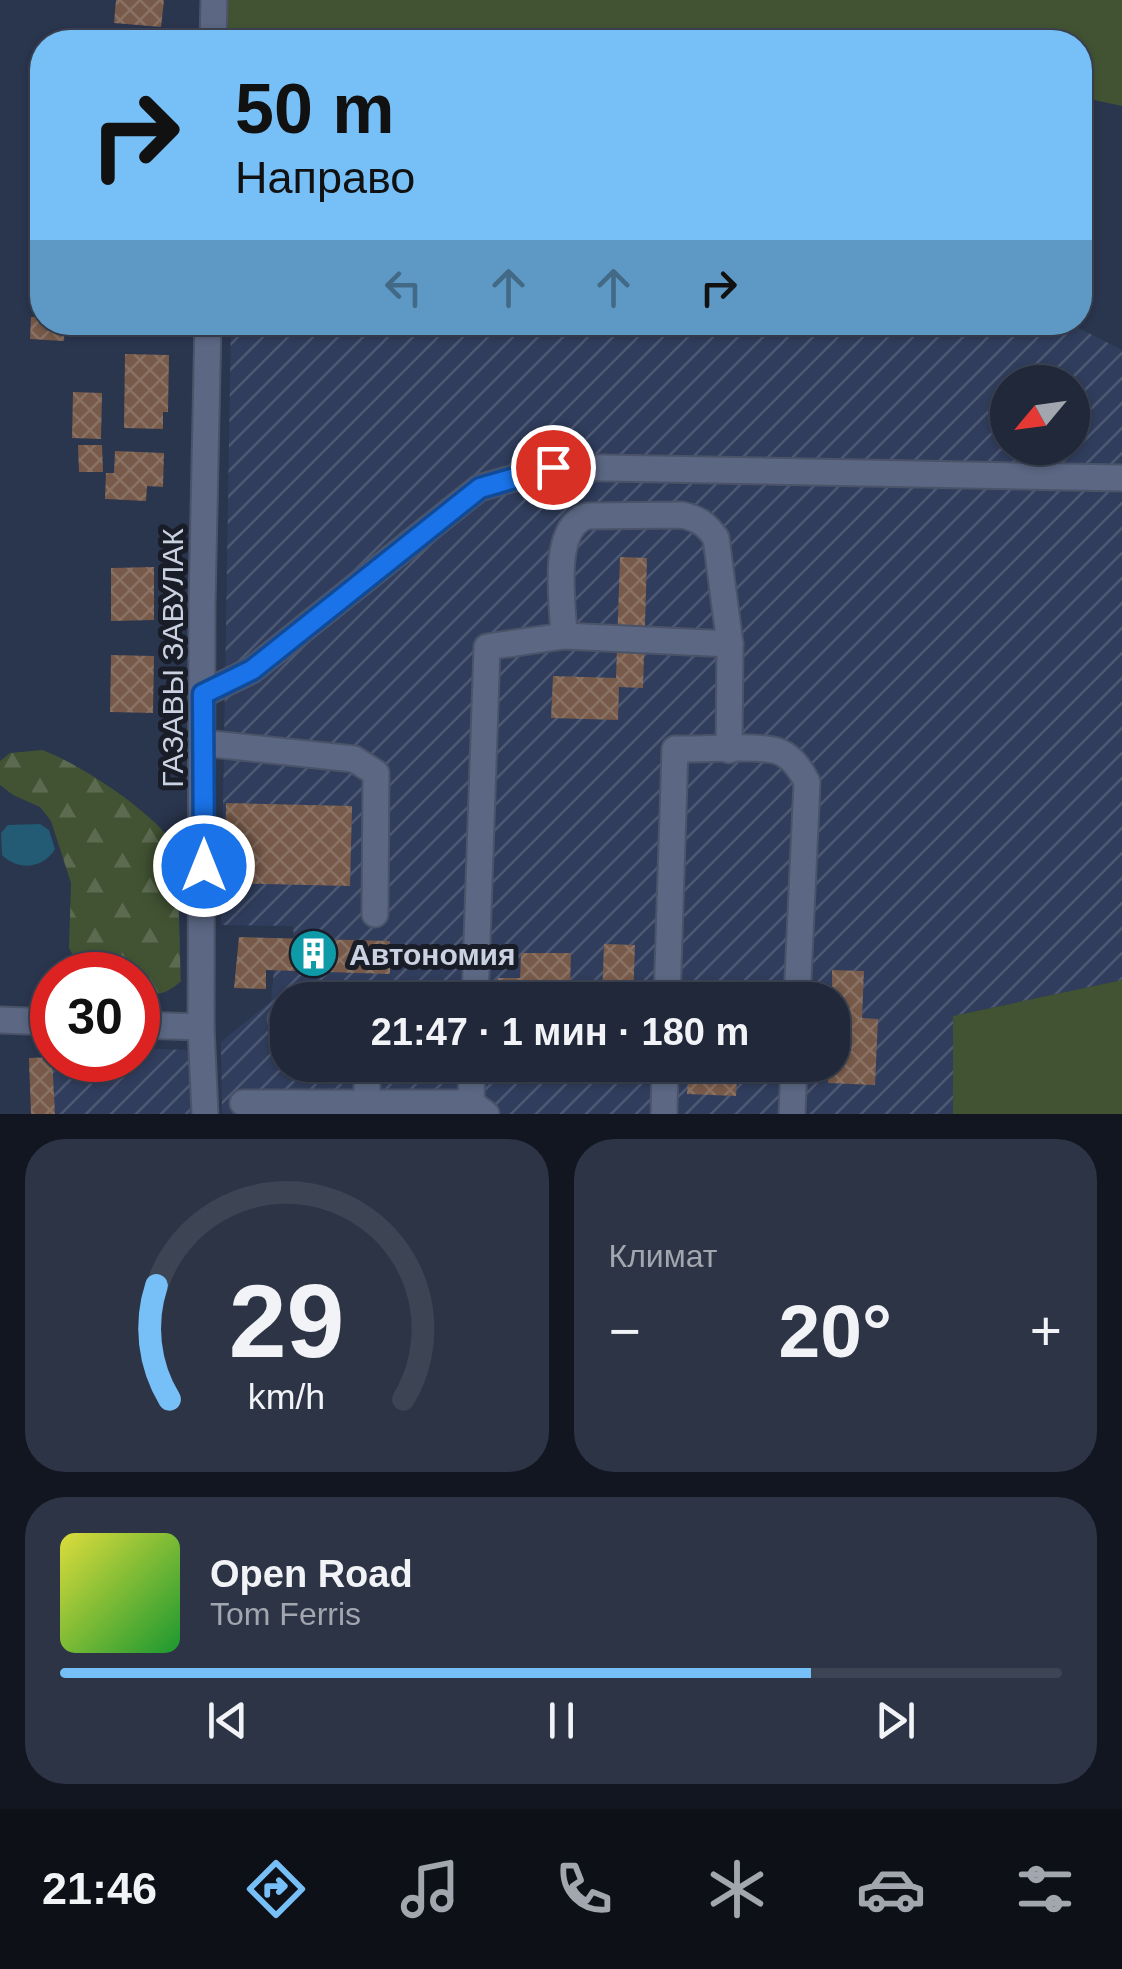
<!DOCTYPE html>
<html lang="ru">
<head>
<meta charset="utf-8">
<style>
	body { margin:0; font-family:Arial,sans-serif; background:#2d3445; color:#f1f3f6; height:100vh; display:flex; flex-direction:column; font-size:38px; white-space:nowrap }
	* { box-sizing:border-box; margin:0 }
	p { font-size:32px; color:#a2a6af }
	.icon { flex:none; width:55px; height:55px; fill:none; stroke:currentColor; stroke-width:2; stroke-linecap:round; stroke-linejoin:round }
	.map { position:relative; height:1114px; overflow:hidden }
	.details { display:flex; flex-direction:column; gap:25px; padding:25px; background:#121620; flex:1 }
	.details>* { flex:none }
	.guide { position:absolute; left:30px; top:30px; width:1062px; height:305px; border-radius:40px; box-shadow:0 2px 8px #0004,0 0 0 2px #3d4454; background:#76c0f7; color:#111; overflow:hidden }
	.needle { width:65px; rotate:241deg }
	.tools { position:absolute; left:990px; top:365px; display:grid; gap:20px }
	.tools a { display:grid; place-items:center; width:100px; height:100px; border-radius:50%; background:#20283a; box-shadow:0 2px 8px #0004,0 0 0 2px #3d4454; font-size:50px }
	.speed { position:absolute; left:30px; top:952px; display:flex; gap:20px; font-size:50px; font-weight:700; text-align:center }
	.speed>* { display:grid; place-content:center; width:130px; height:130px; border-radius:50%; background:#20283a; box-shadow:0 2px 8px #0004,0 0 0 2px #3d4454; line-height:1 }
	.speed .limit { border:15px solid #d22; background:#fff; color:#111 }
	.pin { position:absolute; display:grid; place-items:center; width:85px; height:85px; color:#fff; margin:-42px; border:5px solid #fff; border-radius:50%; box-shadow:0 2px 10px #0007 }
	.me { position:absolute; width:110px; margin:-55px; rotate:0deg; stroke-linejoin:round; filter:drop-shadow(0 0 8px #0008) }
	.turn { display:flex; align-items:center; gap:35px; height:210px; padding:0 40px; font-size:45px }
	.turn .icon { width:130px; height:130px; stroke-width:2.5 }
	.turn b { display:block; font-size:70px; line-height:85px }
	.lanes { display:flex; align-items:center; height:95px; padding:0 40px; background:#0003; justify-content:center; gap:50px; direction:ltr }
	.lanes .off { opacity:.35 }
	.big { font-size:75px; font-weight:700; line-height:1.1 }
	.details .card { flex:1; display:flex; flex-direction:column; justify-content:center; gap:15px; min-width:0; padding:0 35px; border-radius:40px; background:#2d3445 }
	.details .dial { align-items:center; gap:0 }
	.dial svg { height:260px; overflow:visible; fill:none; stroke:#3d4454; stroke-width:7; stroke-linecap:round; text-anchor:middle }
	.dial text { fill:#f1f3f6; stroke:none }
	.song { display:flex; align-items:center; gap:30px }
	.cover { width:120px; height:120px; border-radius:15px; background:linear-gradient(135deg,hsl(60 70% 55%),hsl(130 70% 35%)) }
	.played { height:10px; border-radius:5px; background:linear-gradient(90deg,#76c0f7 75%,#3d4454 75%) }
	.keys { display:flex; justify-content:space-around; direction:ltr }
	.heat { display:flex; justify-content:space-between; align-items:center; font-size:55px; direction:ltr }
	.details .tiles { flex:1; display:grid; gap:25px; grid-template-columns:1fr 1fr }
	.card:last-child { grid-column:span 2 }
	.trip { position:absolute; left:270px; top:982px; width:580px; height:100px; border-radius:40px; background:#20283a; box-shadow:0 2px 8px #0004,0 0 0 2px #3d4454; font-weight:700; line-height:100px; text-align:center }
	.menu { display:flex; height:160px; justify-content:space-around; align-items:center; background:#0d1017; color:#a2a6af }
	.menu .icon { width:70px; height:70px }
	.menu .on { color:#76c0f7 }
	.menu b { font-size:45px; color:#f1f3f6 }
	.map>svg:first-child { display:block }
	.industrial { fill:url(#industrial-furrows); fill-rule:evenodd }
	.grass { fill:#425333 }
	.forest { fill:url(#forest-firs) }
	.water { fill:#235b74 }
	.building { fill:url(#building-cross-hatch) }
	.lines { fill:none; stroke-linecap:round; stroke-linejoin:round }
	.minor-casing { stroke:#4a5368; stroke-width:29 }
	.minor { stroke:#5b6783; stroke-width:25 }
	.route-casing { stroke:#114b97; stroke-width:25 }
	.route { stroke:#1a73e8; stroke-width:18 }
	.labels { text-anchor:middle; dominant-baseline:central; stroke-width:10; stroke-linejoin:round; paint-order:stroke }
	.street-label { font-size:30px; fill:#cad2e2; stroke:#181d28 }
	.poi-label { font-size:30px; font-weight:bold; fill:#cad2e2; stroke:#181d28; text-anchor:start }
</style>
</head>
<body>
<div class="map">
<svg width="1122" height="1114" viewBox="0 0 1122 1114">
	<defs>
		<pattern id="industrial-furrows" width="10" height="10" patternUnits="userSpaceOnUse" patternTransform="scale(2.5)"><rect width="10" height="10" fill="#303d5c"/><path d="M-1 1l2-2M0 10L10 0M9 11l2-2" fill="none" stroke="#4d5873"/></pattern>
		<pattern id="forest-firs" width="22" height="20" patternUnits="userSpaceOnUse" patternTransform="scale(2.5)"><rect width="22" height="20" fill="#425333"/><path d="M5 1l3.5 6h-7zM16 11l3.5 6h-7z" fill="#5c6b50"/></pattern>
		<pattern id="building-cross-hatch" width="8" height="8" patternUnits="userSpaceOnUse" patternTransform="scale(2.5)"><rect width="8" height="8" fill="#775a49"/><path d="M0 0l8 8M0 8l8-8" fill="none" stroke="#897163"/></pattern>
	</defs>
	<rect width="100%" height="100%" fill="#2a354e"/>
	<!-- industrial -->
	<g class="industrial">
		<path d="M1067,322l55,28v630l-168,36 -1,98h-731l-1,-72 50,-41 3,-32 20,-31 -1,-12 -72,-1 10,-602zM1008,382h64v66h-64zM288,1000h544v65h-544z"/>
		<polygon points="138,1048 186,1050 191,1057 190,1114 31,1114 29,1058 138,1060"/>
	</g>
	<!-- grass -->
	<g class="grass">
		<polygon points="228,0 1122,0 1122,106 1080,97 1080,42 832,42 795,33 791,42 227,42"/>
		<polygon points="1122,980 1122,1114 953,1114 953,1016"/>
	</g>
	<!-- forest -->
	<path class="forest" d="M42,750c33,11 112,62 130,93 7,11 8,116 9,138 -13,13 -26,15 -43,13v-19h-54l-15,-27 2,-65 -20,-62 -11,-14 -27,-12 -13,-10v-24l10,-8z"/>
	<!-- water -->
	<path class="water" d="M40,824l9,6 6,19c-12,20 -37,22 -53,6l-1,-22 7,-8z"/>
	<!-- building -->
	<g class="building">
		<polygon points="116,0 164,0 161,27 114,23"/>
		<polygon points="31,317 42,317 42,322 65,322 64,341 30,339"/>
		<polygon points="125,354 169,355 168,412 163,412 163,429 124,428"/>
		<polygon points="73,392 102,393 101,439 72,438"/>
		<polygon points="78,445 102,445 103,472 79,472"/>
		<polygon points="115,451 164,453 163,487 147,486 146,501 105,499 106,473 114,473"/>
		<polygon points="620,557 647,558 643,688 619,687 618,720 551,718 553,676 616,678"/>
		<polygon points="154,567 154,620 111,621 111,568"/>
		<polygon points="111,655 154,656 153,713 110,712"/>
		<polygon points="226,803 352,806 350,886 225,883"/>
		<polygon points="239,937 390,941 390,974 266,970 266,989 234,988"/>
		<polygon points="604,944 635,945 633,1000 602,1000"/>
		<polygon points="521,953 571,953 570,987 540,987 540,1000 498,1000 498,978 520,978"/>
		<polygon points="832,970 864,971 862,1018 878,1019 875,1085 828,1083 829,1065 832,1065"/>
		<polygon points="52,1057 55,1114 31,1114 29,1058"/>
		<polygon points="689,1065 738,1065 736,1096 687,1094"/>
	</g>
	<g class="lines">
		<defs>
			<g id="minor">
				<polyline points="213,42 214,0"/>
				<polyline points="564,636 730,644"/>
				<polyline points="203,694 252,670 479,488 553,467 1122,478"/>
				<polyline points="203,743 354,759 376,773 375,914"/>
				<path d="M475,1000l12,-353 77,-11c-1,-32 -14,-108 23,-120l95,-1c17,4 24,9 34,23l14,106 -1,106"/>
				<path d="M667,1000l8,-251c27,1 73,-4 98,1 17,3 27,18 34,32l-10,218"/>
				<polyline points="281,1019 288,1018"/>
				<polyline points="0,1020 52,1022"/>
				<polyline points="138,1025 201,1027"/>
				<polyline points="367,1065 367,1114"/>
				<polyline points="472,1065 471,1103 486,1114"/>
				<polyline points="243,1103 471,1103"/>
				<polyline points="205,1114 201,1027 202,604 208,322"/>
				<polyline points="664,1114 665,1065"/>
				<polyline points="792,1114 794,1065"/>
			</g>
		</defs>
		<!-- minor casing -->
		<use href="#minor" class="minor-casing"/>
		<!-- minor -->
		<use href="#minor" class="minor"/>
	</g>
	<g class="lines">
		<defs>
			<polyline id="route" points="204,866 203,694 252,670 480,488 553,467"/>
		</defs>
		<!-- route casing -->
		<use href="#route" class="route-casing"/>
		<!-- route -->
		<use href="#route" class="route"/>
	</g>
	<!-- icons -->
	<defs>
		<symbol id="building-disc" viewBox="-11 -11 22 22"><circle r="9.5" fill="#0f9aa8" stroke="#181d28"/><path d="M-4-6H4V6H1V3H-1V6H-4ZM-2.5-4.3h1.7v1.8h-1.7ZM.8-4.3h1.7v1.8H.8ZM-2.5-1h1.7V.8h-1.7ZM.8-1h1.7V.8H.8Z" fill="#fff"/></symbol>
	</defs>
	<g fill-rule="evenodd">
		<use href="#building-disc" x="286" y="926" width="55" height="55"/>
	</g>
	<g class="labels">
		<!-- street labels -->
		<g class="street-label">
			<text transform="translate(172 658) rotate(-90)">ГАЗАВЫ ЗАВУЛАК</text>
		</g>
		<!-- poi labels -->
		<g class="poi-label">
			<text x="349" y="954">Автономия</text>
		</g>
	</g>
</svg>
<div class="tools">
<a><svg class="needle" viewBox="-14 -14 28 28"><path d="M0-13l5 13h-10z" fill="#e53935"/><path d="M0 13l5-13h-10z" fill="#a2a6af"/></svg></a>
</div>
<div class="speed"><div class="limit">30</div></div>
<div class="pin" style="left:553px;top:467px;background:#d93025"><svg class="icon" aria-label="arrive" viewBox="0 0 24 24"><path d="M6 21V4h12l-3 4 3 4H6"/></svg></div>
<svg class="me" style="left:204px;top:866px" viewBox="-20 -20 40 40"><circle r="17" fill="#1a73e8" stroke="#fff" stroke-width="3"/><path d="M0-11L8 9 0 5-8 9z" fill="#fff"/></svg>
<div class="trip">21:47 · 1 мин · 180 m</div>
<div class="guide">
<div class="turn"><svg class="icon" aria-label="right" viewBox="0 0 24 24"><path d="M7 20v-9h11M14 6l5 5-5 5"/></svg><div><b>50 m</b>Направо</div></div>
<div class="lanes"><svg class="icon off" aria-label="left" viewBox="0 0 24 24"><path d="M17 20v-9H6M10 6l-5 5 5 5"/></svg><svg class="icon off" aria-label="ahead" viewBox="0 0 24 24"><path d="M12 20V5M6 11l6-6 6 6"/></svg><svg class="icon off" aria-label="ahead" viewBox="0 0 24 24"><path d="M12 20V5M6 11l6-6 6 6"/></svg><svg class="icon" aria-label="right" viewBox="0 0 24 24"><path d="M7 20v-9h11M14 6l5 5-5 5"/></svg></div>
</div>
</div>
<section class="details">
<div class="tiles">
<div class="card dial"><svg viewBox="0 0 100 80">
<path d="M14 69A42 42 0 1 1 86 69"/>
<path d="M14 69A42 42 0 0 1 10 34" stroke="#76c0f7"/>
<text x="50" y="56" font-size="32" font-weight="700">29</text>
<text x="50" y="72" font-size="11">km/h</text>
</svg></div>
<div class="card"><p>Климат</p>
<div class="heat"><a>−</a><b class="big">20°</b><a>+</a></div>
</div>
<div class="card">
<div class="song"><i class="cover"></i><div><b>Open Road</b><p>Tom Ferris</p></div></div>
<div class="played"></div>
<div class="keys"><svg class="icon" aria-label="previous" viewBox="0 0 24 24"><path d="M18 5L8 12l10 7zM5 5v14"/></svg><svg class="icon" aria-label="pause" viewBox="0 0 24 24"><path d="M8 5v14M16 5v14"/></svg><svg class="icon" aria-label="next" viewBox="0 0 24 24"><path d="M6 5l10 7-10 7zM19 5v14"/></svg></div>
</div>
</div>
</section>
<nav class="menu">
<b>21:46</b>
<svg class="icon on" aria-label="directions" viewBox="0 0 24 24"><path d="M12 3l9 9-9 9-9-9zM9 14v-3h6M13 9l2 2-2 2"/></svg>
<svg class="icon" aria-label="music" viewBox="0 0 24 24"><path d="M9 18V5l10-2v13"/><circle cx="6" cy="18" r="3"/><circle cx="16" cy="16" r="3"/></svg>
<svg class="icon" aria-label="phone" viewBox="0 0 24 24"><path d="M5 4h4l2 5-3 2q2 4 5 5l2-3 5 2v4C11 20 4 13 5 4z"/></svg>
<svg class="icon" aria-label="climate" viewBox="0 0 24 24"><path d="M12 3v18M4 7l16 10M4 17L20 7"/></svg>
<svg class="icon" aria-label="car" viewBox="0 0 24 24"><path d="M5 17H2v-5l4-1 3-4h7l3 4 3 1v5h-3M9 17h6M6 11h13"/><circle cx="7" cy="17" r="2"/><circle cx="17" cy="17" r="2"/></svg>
<svg class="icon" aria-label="filters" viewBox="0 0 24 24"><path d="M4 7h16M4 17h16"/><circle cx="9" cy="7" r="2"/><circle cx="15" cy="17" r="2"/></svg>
</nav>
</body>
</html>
